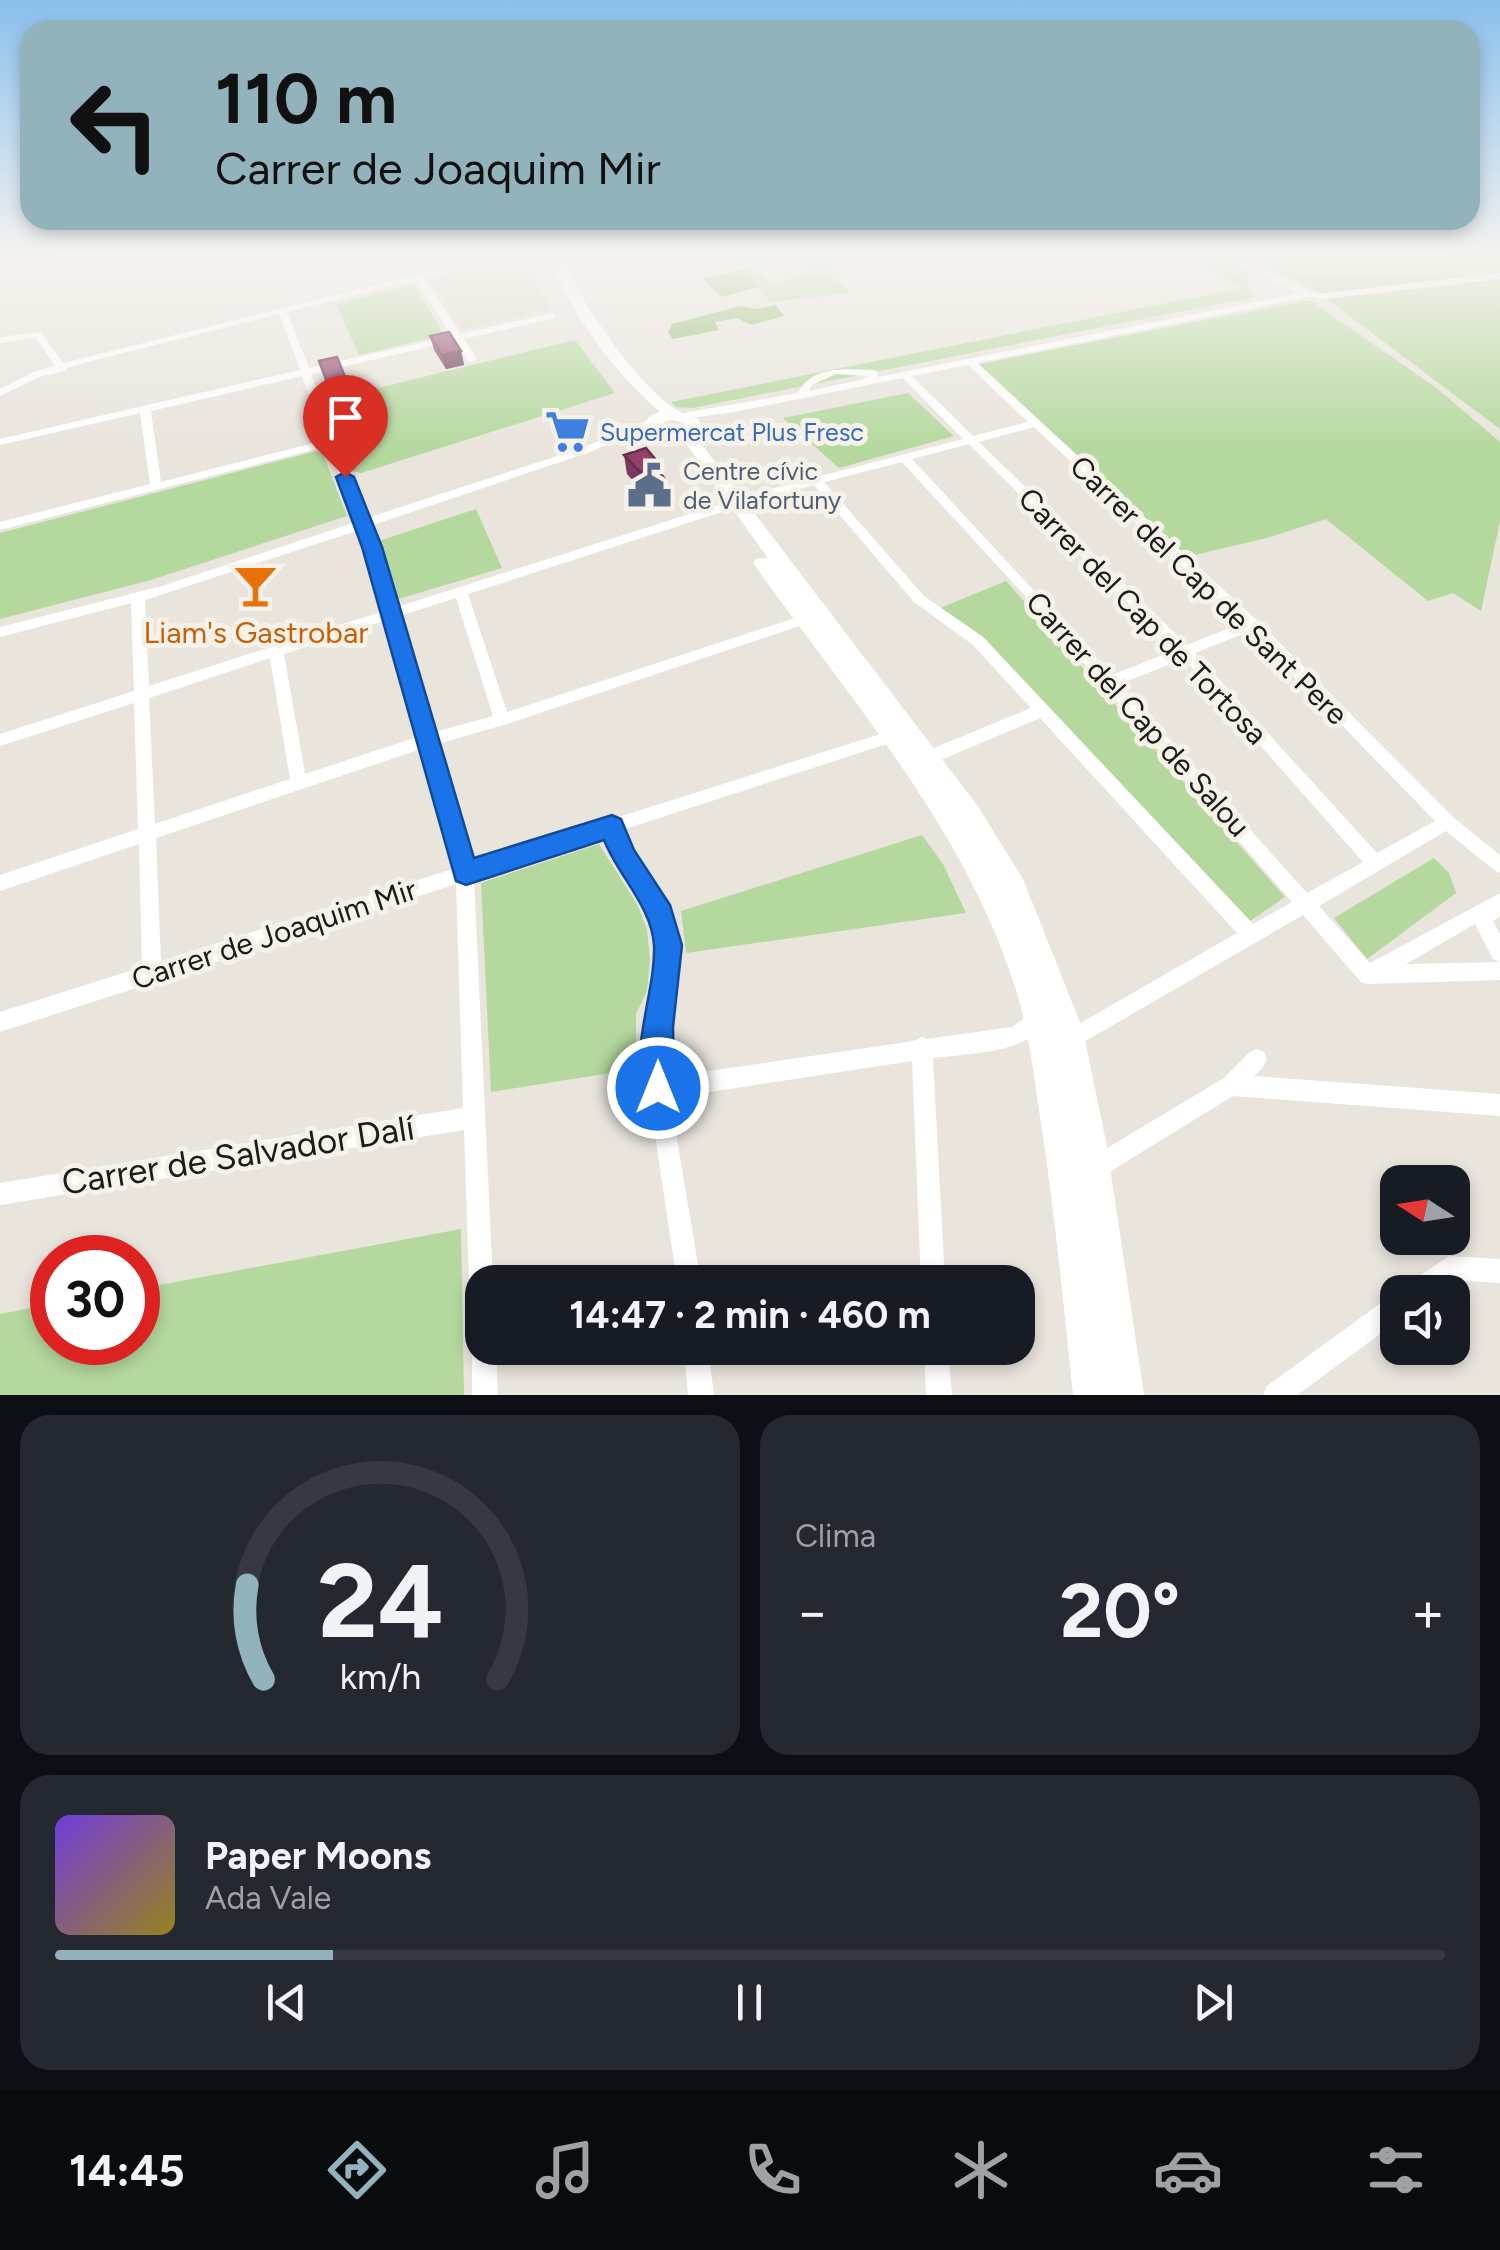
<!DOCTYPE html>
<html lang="es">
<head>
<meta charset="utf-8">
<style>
	body { margin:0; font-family:Figtree,sans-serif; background:#242831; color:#f1f3f6; height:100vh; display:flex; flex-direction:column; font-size:38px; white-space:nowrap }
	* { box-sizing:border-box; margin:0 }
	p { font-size:32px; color:#9ea1a6 }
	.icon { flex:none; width:55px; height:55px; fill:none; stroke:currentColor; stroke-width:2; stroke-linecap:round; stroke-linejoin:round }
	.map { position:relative; height:1395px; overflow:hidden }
	.sheet { display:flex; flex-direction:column; gap:20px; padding:20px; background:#0d0f14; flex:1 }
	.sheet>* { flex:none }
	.top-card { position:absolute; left:20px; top:20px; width:1460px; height:210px; border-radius:30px; box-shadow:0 5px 15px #0003; background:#92b2bc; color:#111; overflow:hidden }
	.needle { width:65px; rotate:282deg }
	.buttons { position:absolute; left:1380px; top:1165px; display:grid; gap:20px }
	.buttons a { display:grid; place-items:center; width:90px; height:90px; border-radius:20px; background:#171b24; box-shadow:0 5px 15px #0003; font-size:50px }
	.speed { position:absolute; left:30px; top:1235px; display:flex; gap:20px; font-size:50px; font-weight:700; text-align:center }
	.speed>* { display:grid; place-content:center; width:130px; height:130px; border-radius:50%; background:#171b24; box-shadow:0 5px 15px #0003; line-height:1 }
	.speed .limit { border:15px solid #d22; background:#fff; color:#111 }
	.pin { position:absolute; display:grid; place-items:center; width:85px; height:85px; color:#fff; margin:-102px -42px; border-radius:50% 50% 50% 0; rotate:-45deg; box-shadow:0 0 10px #0007 }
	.pin .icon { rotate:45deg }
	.me { position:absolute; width:110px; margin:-55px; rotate:0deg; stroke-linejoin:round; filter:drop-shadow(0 0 8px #0008) }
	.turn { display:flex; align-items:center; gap:35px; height:210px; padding:0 30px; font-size:45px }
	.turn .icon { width:130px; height:130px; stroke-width:2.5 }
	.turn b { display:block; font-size:70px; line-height:85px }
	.big { font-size:75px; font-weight:700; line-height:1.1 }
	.sheet .widget { flex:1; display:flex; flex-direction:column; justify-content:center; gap:15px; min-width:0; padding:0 35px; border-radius:30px; background:#242831 }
	.sheet .dial { align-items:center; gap:0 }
	.dial svg { height:260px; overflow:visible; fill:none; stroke:#363941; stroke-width:7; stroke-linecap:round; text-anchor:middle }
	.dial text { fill:#f1f3f6; stroke:none }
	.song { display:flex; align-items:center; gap:30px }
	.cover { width:120px; height:120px; border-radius:15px; background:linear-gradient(135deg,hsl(260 70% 55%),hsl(50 70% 35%)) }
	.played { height:10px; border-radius:5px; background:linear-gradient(90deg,#92b2bc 20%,#363941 20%) }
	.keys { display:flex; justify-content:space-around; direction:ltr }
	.heat { display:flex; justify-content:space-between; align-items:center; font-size:55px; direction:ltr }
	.sheet .tiles { flex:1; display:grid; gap:20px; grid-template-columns:1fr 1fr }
	.widget:last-child { grid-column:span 2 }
	.trip { position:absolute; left:465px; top:1265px; width:570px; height:100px; border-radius:30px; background:#171b24; box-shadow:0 5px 15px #0003; font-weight:700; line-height:100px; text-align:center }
	.dock { display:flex; height:160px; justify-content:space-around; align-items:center; background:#090b0e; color:#9ea1a6 }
	.dock .icon { width:70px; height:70px }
	.dock .on { color:#92b2bc }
	.dock b { font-size:45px; color:#f1f3f6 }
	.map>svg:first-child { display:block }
	.built { fill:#dfd8c9 }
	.green { fill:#b4d89d }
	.forest { fill:#8abb68 }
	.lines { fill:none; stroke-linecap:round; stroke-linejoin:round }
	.street { fill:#fff; fill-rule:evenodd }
	.secondary { fill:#fff; fill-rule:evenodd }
	.wall { fill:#7e375d }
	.shaded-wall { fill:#672d4c }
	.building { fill:#93406c; stroke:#672d4c; stroke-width:2.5 }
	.route { fill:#1a73e8; stroke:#114b97; stroke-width:2.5 }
	.labels { text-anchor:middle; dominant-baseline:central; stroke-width:10; stroke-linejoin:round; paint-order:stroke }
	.far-shop-label { font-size:25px; fill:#366cbe; stroke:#f6f2e9; text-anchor:start }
	.far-service-label { font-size:25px; fill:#4e5e75; stroke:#f6f2e9; text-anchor:start }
	.street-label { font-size:30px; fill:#1c1b18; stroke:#f6f2e9 }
	.food-label { font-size:30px; fill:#c56008; stroke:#f6f2e9 }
	.near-street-label { font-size:35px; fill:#1c1b18; stroke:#f6f2e9 }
</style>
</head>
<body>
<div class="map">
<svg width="1500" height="1395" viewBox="0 0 1500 1395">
	<rect width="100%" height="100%" fill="#e9e4dc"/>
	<!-- built -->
	<polygon class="built" points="521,258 530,262 536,285 552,309 462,330 429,280"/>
	<!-- green -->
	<g class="green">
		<path d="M734,257h10c28,28 24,34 63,13l-18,-13h36l8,21 19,15 -82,9z"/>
		<polygon points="1184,257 1221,257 1247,270 1247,286 1255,297 692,408 676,407 671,402 1242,288"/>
		<polygon points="1246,257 1500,257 1500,429 1316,291"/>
		<polygon points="414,284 444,335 359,355 336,304"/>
		<polygon points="1310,300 1438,389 1500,442 1500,521 1481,611 1453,593 1428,601 1326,519 1267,538 1186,557 979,364"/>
		<polygon points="575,340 615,393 361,473 351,471 329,400"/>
		<polygon points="908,393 954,436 839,468 783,418"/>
		<polygon points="317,451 323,454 347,516 151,580 0,619 0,533"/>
		<polygon points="476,509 502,568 395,600 379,541"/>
		<polygon points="1006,581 1285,897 1250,921 982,636 940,608"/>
		<polygon points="922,835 943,864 966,913 686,953 681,911"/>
		<polygon points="599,844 638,906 647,930 650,959 647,991 636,1014 636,1069 491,1092 481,883"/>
		<polygon points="1434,858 1449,873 1456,893 1367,959 1334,918"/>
		<polygon points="461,1229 464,1395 0,1395 0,1314 52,1304 52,1342 138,1342 138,1289"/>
	</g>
	<!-- forest -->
	<g class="forest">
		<polygon points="746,269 759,287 721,297 703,278"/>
		<polygon points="776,305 784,316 751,325 737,318 715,322 719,330 673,339 668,333 672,324 740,306 756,309"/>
	</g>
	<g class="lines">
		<!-- street -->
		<g class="street">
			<path d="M488,257h13l-77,21 37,56 91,-21 3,1v4l-91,21 13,20 -5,3 -4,-1 -13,-20 -144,33 56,144 215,-70 61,-25 9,2 -62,27 -220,74 27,81 327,-104 4,1v6l-260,84 39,118 291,-95h10l2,3 -2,3 -301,101 -69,20 35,119 417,-132 6,2 2,4 -2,4 -274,89 9,22 35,56 11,37 -9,82v50l246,-36 8,-4 5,2 85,-12 26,-18 7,3 3,7c-17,35 -81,34 -115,39l12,224h-24l-9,-221 -242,37 31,184h-24l-29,-193v-62l11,-82 -7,-28 -34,-56 -11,-26 -133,43 19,404h-11v41l-9,-3 -3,-9 -6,-181 -464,75v-22l463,-75 -7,-224 -456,148v-20l142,-45 -3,-123 -139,47v-16l138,-46 -4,-126 -134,43v-12l134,-43 -3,-88 -131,34v-10l162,-41 194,-64 -28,-76 -328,84v-8l150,-38 -10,-71 -140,32v-6l300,-69 -21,-56 -191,48 -21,6 -1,3 -25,5 -41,20v-7l33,-17 22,-6 -20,-29 -35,6v-6l41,-5 22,31zM416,280l36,56 -143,32 -22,-56zM302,376l24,64 -165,42 -10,-71zM359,530l25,81 -235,75 -4,-86zM456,598l37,118 -58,16 -36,-116zM387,620l33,116 -115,38 -21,-120zM270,658l20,121 -135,45 -6,-126zM424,748l31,109 1,11 -295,93 -5,-123z"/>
			<path d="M1228,257h10l72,35 15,1 175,-20v6l-175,20 -17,-2 -331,66 289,266 187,188 47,38v18l-6,-3 -48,-39 -127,75 51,57 130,-70v23l-7,5 7,13v46l-132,4 -7,-2 -58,-67 -233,135 -7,-3 -3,-7 3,-7 174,-100 -197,-215 -106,45h-12l-2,-5 2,-5 109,-45 -58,-63 -59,-43 -100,-117 -78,21 -6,-4 2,-3 231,-60 -60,-61 -169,34 -51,7 -5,-3 5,-3 115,-20c14,-28 47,-24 75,-23l4,1 1,6 421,-84zM968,365l60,57 -55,14 -61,-60zM836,374l32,2 -7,4 -52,11 3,-6zM1034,427l208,196 -55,22 -208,-203zM969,444l206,206 -63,25 -200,-216zM902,462l126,137 264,303 -39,22 -270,-287 -59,-41 -100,-114zM1250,631l6,6 179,184 -58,32 -182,-200zM1183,659l11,11 169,192 -56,31 -187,-209zM1475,924l18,35 7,3 -94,2z"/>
			<polygon points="1257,1049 1264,1052 1267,1059 1264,1066 1254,1076 1500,1094 1500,1116 1233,1096 1103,1176 1095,1179 1087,1176 1084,1168 1087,1160 1224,1078 1250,1052"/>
			<polygon points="1449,1256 1500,1259 1500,1283 1452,1280 1435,1292 1404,1292 1408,1284"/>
			<polygon points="1398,1294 1398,1321 1297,1395 1263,1395 1267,1386 1389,1297"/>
			<polygon points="482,1336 482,1348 496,1348 498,1395 472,1395 472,1348 475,1339"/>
			<polygon points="684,1348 708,1348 714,1395 688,1395"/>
			<polygon points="924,1348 948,1348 952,1395 926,1395"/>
		</g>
		<!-- secondary -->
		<path class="secondary" d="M550,257h12c16,41 76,130 115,153 6,4 15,5 22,9l4,27 274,359 46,74 60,151 24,117 37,248h-71c-10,-95 -19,-191 -34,-285 -6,-43 -12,-86 -25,-126 -50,-156 -165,-286 -258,-417l-3,-4 3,-4 12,-1 -82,-114c-19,5 -37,3 -48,-15l12,-13 10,-4c-45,-39 -90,-98 -110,-155zM674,420l11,4 1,8 -19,5 -13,-8 12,-8z"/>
	</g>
	<!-- wall -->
	<g class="wall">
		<polygon points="430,336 461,351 464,365 446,369 434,350"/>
		<polygon points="624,455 661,466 666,499 653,503 627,474"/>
	</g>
	<!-- shaded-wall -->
	<g class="shaded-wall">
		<polygon points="461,351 464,365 446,369 442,355"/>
		<polygon points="345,377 351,392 333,396 327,382"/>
		<polygon points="661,466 662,480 665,479 666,499 653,503 651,483 656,468"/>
	</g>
	<!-- building -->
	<g class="building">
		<polygon points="449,332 461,351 442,355 430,336"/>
		<polygon points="337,357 345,377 327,382 319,361"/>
		<polygon points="646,448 661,466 656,468 665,479 651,483 624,455"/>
	</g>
	<!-- sky -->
	<linearGradient id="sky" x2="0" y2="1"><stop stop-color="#8abfed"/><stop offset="0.57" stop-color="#f5f3ef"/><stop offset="1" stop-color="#f5f3ef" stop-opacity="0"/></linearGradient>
	<rect width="1500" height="452" fill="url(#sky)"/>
	<!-- route -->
	<path class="route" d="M345,472l9,5 28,70 92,311 138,-43 9,4 13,31 36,55 12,40 -9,82 1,61 -5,12 -11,4 -11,-4c-20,-49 9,-106 7,-155 -2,-38 -37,-71 -50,-105l-138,45 -10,-4 -94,-334 -26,-70z"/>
	<!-- icons -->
	<defs>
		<symbol id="supermarket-bare" viewBox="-9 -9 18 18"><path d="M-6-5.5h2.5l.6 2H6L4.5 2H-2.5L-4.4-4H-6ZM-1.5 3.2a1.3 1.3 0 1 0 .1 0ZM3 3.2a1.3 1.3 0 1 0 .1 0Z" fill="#3f7fe0" stroke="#f6f2e9" stroke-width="2.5" paint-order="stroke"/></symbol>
		<symbol id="civic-bare" viewBox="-9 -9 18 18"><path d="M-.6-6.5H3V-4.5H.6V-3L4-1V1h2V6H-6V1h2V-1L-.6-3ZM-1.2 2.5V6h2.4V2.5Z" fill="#5c6f8a" stroke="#f6f2e9" stroke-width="2.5" paint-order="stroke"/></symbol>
		<symbol id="bar-bare" viewBox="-9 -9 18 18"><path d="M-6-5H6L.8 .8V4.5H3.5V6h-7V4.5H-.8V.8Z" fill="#e8710a" stroke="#f6f2e9" stroke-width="2.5" paint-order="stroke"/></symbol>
	</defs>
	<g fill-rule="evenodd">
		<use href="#supermarket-bare" x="536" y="400" width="63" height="63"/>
		<use href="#civic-bare" x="618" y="454" width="63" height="63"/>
		<use href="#bar-bare" x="224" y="554" width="63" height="63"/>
	</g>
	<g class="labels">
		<!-- far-shop labels -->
		<g class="far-shop-label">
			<text x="600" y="432">Supermercat Plus Fresc</text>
		</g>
		<!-- far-service labels -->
		<g class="far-service-label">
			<text x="683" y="471">Centre cívic<tspan x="683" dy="29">de Vilafortuny</tspan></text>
		</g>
		<!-- street labels -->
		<g class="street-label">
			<text transform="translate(1209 590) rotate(44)">Carrer del Cap de Sant Pere</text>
			<text transform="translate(1143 616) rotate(46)">Carrer del Cap de Tortosa</text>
			<text transform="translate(1138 714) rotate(48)">Carrer del Cap de Salou</text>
			<text transform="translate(274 934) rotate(-18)">Carrer de Joaquim Mir</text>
		</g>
		<!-- food labels -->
		<g class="food-label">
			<text x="256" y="632">Liam's Gastrobar</text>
		</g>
		<!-- near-street labels -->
		<g class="near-street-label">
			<text transform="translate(238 1155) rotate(-9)">Carrer de Salvador Dalí</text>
		</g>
	</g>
</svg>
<div class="buttons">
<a><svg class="needle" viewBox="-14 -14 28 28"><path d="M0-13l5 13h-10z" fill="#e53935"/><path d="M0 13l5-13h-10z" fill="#9ea1a6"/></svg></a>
<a><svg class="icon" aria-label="sound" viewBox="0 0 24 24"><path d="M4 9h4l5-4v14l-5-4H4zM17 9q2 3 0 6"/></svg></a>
</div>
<div class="speed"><div class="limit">30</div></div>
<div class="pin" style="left:345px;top:477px;background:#d93025"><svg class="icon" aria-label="arrive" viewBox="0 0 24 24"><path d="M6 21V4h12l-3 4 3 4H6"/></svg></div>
<svg class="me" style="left:658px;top:1088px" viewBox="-20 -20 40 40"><circle r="17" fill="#1a73e8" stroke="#fff" stroke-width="3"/><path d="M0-11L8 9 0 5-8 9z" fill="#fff"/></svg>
<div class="trip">14:47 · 2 min · 460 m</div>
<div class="top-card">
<div class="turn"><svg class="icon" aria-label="left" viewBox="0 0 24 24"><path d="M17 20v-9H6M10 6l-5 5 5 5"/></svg><div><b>110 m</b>Carrer de Joaquim Mir</div></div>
</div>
</div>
<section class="sheet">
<div class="tiles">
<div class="widget dial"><svg viewBox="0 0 100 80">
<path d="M14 69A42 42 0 1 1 86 69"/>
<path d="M14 69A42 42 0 0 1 9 40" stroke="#92b2bc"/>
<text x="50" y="56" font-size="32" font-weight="700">24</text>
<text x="50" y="72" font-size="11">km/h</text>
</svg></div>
<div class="widget"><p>Clima</p>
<div class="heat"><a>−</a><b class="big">20°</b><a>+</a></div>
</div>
<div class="widget">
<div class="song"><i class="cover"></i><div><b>Paper Moons</b><p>Ada Vale</p></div></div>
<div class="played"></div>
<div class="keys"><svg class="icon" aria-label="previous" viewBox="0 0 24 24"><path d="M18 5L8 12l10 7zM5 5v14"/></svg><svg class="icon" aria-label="pause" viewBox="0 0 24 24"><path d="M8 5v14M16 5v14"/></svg><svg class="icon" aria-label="next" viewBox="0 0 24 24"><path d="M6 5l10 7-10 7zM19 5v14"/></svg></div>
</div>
</div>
</section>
<nav class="dock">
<b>14:45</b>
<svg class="icon on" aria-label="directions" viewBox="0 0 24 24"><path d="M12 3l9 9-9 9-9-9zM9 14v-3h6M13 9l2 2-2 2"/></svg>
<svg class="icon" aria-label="music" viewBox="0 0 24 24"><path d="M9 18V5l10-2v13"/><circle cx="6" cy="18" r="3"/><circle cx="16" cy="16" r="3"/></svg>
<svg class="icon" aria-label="phone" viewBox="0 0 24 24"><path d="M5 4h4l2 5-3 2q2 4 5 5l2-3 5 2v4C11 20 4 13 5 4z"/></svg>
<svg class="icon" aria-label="climate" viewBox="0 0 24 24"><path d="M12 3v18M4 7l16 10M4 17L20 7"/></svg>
<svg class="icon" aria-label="car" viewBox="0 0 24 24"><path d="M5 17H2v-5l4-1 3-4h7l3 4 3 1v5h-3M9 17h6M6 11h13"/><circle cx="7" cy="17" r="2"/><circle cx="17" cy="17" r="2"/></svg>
<svg class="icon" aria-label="filters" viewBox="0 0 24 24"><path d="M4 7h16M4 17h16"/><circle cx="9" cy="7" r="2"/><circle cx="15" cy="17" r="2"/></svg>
</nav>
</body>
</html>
